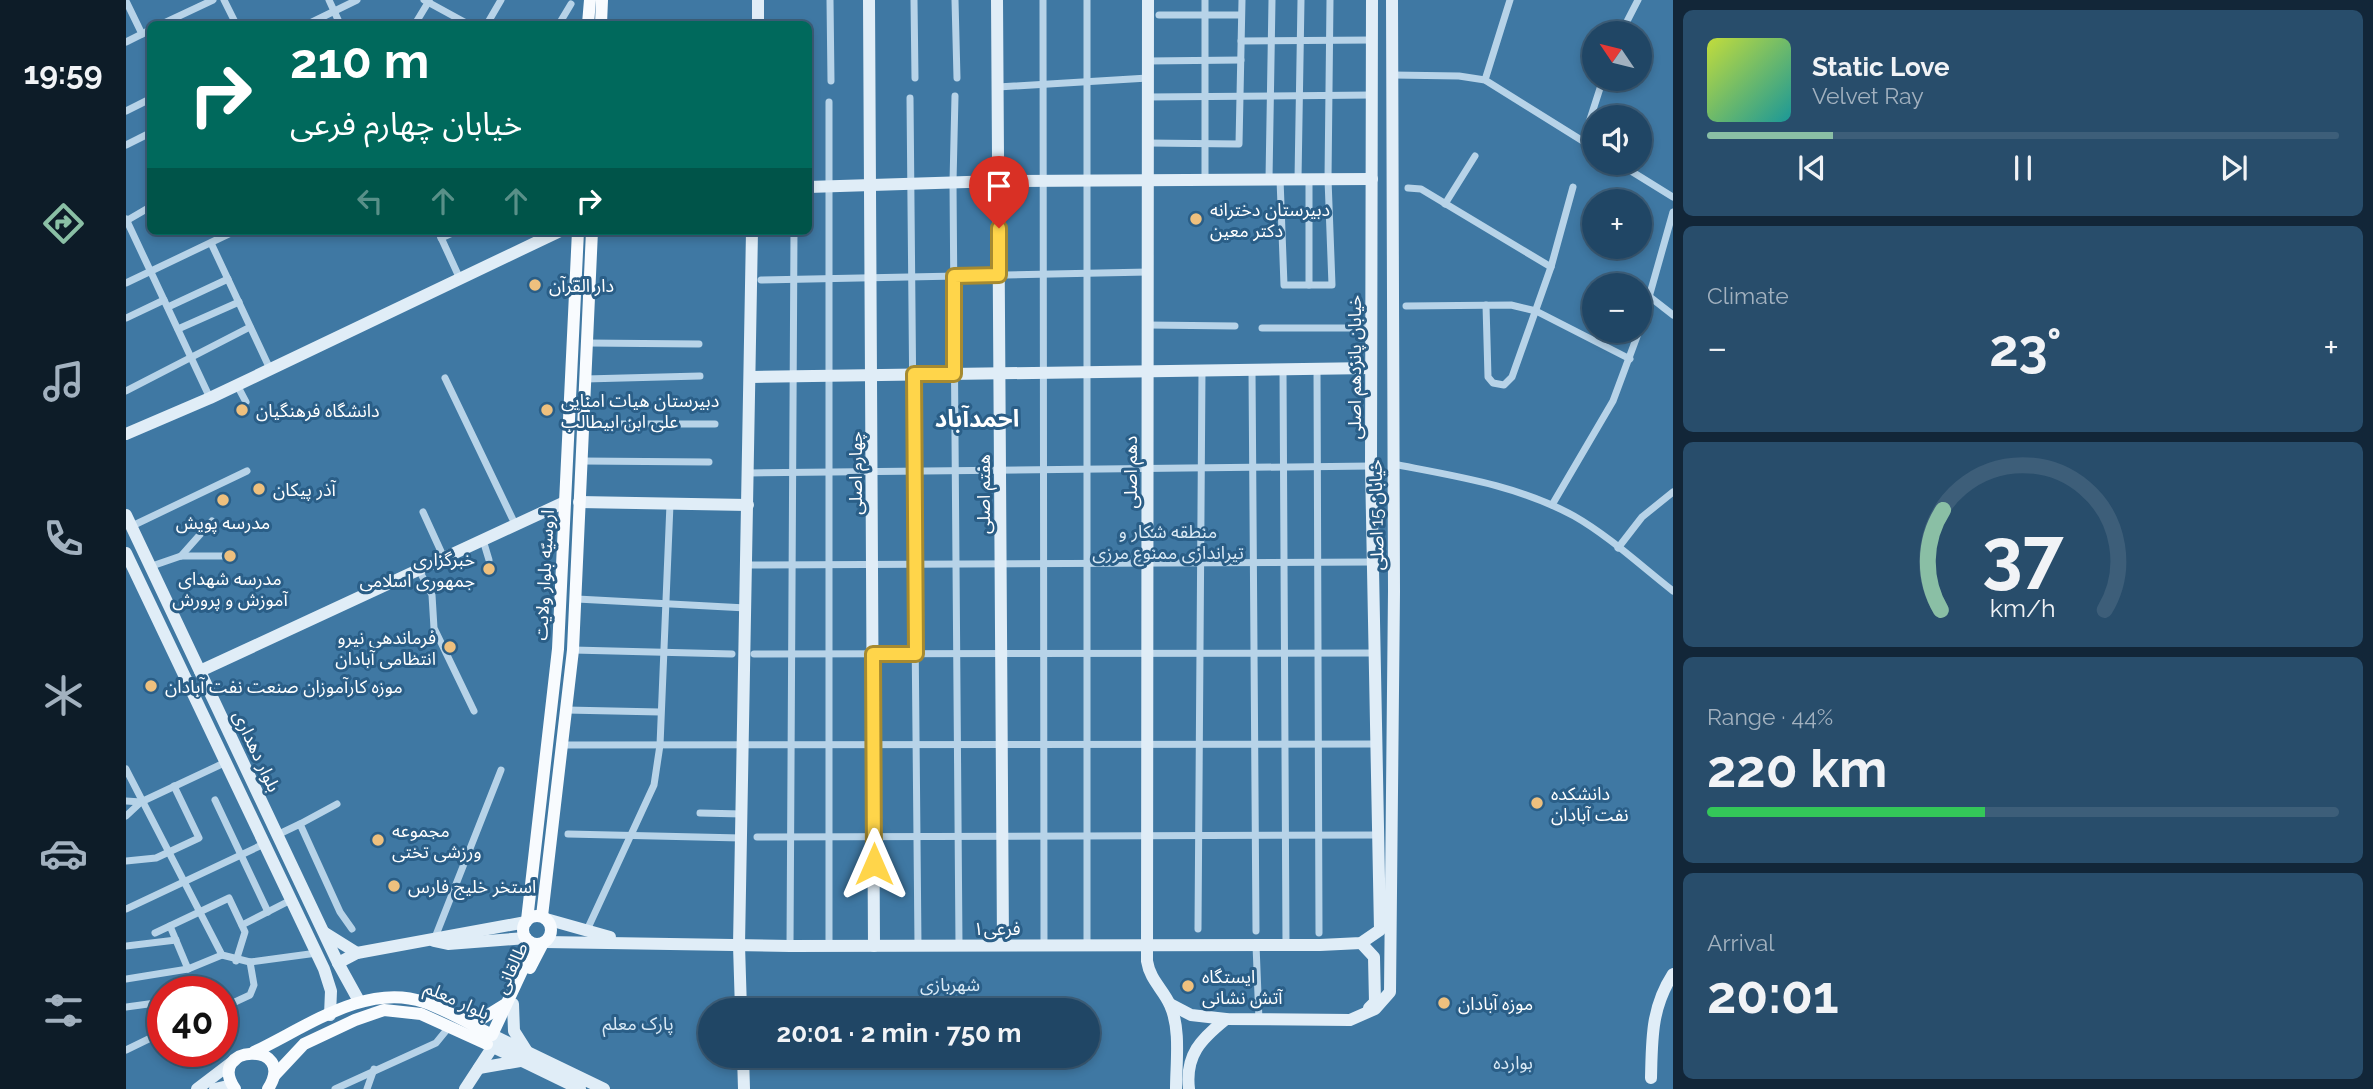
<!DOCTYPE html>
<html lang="en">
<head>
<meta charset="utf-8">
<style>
	body { margin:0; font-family:Raleway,"Noto Sans Arabic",sans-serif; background:#284d6b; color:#f1f3f6; height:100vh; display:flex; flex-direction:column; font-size:26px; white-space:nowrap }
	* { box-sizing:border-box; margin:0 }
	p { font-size:23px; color:#a2b1bf }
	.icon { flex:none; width:38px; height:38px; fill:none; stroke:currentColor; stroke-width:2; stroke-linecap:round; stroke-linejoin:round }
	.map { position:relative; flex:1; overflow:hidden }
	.drawer { display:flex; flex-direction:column; gap:10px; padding:10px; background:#122638; width:700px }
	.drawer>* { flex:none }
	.top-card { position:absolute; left:21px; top:21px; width:665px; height:214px; border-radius:10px; box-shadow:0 4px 10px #0003,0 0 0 2px #3d5e79; background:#00695c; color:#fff; overflow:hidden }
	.needle { width:46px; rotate:305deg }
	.controls { position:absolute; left:1456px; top:21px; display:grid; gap:14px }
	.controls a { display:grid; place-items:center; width:70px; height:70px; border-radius:50%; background:#204665; box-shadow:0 4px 10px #0003,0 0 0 2px #3d5e79; font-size:35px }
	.speed { position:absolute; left:21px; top:976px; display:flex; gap:14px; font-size:35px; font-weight:700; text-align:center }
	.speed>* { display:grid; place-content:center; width:91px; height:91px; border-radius:50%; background:#204665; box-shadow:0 4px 10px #0003,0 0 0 2px #3d5e79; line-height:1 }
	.speed .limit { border:10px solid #d22; background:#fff; color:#111 }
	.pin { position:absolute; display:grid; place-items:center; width:60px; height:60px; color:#fff; margin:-72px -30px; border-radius:50% 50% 50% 0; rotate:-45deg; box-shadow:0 0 7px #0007 }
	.pin .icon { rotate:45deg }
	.me { position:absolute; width:77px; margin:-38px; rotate:0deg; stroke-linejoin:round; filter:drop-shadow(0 0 5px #0008) }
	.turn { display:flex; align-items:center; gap:24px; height:147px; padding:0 28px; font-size:32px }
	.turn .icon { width:91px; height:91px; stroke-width:2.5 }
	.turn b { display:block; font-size:49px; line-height:60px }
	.lanes { display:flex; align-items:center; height:66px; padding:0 28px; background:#0003; justify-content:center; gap:35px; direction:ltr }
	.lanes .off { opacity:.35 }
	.big { font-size:52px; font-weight:700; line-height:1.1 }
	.drawer .widget { flex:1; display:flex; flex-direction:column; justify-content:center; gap:10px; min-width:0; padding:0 24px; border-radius:10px; background:#284d6b }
	.drawer .dial { align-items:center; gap:0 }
	.dial svg { height:182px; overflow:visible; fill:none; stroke:#3d5e79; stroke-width:7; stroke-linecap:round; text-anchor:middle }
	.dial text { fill:#f1f3f6; stroke:none }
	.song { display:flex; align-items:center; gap:21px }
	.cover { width:84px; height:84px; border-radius:10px; background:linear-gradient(135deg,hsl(70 70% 55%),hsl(180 70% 35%)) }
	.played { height:7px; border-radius:4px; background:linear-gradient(90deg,#8abfa5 20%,#3d5e79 20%) }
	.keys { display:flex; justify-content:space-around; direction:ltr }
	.heat { display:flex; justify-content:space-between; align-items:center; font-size:38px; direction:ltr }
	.charge { height:10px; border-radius:5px; background:linear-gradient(90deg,#34c759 44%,#3d5e79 0) }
	.trip { position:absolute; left:572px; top:998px; width:402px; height:70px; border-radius:35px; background:#204665; box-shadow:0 4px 10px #0003,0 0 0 2px #3d5e79; font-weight:700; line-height:70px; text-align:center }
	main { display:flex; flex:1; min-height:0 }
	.dock { display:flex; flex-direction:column; width:126px; justify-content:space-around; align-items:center; background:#0d1c28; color:#a2b1bf }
	.dock .icon { width:49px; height:49px }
	.dock .current { color:#8abfa5 }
	.dock b { font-size:32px; color:#f1f3f6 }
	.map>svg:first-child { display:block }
	.green { fill:#3f78a3; fill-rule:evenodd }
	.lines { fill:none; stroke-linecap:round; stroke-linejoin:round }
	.street { stroke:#b7d3e8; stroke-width:7 }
	.secondary { stroke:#e0edf7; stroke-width:12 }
	.primary { stroke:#f8fbfe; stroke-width:12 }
	.route-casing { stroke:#a68a30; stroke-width:18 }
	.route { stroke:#ffd54a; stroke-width:12 }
	.poi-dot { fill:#eec07e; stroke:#2a5e87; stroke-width:2.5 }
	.labels { text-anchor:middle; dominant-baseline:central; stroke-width:6; stroke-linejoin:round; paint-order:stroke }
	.poi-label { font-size:18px; fill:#fff; stroke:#2a5e87; text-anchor:start }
	.street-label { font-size:18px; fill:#fff; stroke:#2a5e87 }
	.park-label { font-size:18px; fill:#daeaf6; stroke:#2a5e87 }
	.district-label { font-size:24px; font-weight:bold; fill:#fff; stroke:#2a5e87 }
</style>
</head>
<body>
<main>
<nav class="dock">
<b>19:59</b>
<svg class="icon current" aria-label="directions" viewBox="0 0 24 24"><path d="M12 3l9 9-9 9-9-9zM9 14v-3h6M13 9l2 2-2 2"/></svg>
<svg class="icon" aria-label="music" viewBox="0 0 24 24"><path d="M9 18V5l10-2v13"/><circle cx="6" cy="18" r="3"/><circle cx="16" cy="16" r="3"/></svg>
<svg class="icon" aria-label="phone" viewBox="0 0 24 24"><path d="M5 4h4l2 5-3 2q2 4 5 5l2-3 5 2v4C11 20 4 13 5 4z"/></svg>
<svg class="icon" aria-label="climate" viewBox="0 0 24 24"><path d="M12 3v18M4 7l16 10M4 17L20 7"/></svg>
<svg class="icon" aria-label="car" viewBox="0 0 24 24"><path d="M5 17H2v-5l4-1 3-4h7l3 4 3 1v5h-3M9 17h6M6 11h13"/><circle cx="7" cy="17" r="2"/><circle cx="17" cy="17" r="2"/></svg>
<svg class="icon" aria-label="filters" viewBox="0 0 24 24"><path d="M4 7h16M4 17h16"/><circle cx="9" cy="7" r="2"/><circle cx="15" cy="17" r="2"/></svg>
</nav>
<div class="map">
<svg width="1547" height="1089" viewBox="0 0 1547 1089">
	<rect width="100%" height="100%" fill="#2a5e87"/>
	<!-- green -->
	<path class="green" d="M0,0h1547v1089h-1547zM24,24h658v207h-658zM1468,33h46v46h-46zM1468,117h46v46h-46zM1468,201h46v46h-46zM1468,285h46v46h-46zM37,992h59v60h-59zM584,1010h378v45h-378z"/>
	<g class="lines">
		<!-- street -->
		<g class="street">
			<polyline points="98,0 110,24"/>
			<polyline points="203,0 214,24"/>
			<polyline points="298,0 342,24"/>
			<polyline points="704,0 705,81"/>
			<polyline points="788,0 789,78"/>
			<polyline points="829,0 831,78"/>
			<polyline points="917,0 918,945"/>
			<polyline points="1079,0 1079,180"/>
			<polyline points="0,1 16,34"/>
			<polyline points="1033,15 1115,15"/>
			<polyline points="36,24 87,0"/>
			<polyline points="182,24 231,0"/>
			<polyline points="289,24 303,1"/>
			<polyline points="361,24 375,0"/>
			<polyline points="433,24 445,4"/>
			<polyline points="1495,33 1512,0"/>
			<polyline points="1115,41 1246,40"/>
			<polyline points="0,42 24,30"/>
			<polyline points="1022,61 1115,60"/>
			<polyline points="1267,75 1333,76 1359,80 1468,148"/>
			<polyline points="1359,80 1384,0"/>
			<polyline points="872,87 1022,78"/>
			<polyline points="829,96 827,182 833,945"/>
			<polyline points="1022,97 1246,95"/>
			<polyline points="784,98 792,946"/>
			<polyline points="0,111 24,99"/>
			<polyline points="1457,141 1477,79"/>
			<polyline points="1022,143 1113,144 1116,0"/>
			<polyline points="0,145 24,133"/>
			<polyline points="1492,163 1547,197"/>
			<polyline points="1143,179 1146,0"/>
			<polyline points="1154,179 1158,285 1206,285 1202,179 1204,0"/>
			<polyline points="1172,179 1175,0"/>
			<polyline points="1183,179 1183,285"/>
			<polyline points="1282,188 1295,189 1425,267"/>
			<polyline points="1319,204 1349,156"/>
			<polyline points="0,219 84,398"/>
			<polyline points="0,221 24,207"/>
			<polyline points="312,231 334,279"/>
			<polyline points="315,238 331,231"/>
			<polyline points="85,243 144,369"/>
			<polyline points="635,280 1022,272"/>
			<polyline points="0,283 109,231"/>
			<polyline points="1524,297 1547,315"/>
			<polyline points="1360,305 1362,377 1367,383 1378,385 1386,377 1425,267 1447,187"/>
			<polyline points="1280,306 1385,305 1410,311 1504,359"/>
			<polyline points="42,307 102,279"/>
			<polyline points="0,318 38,300"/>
			<polyline points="1022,325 1109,326"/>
			<polyline points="1136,328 1245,328"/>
			<polyline points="52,329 113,302"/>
			<polyline points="1514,329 1547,212"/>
			<polyline points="461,343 573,344"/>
			<polyline points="1157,369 1160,945"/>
			<polyline points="1191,369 1193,933"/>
			<polyline points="1126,370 1130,931"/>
			<polyline points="319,378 389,524"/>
			<polyline points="459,379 574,376"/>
			<polyline points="111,385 120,402"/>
			<polyline points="0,391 124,327"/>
			<polyline points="458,424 589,424"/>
			<polyline points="456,461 583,462"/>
			<path d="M1267,464c62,12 124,21 181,52 35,20 67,50 99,75"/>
			<polyline points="623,473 1245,466"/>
			<polyline points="1426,505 1487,401 1513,331"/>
			<polyline points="297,512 318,558"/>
			<polyline points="6,526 121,471"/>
			<polyline points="357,540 363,560"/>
			<polyline points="1492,548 1516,517 1547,492"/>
			<polyline points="55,556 86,521"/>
			<polyline points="621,565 1248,562"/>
			<polyline points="26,566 55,556 101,556"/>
			<polyline points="293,570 306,595 308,628 348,711"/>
			<polyline points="451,599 620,608"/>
			<polyline points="447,650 606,654"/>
			<polyline points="628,654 1250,653"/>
			<polyline points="440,710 534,712"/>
			<polyline points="436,745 1251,744"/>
			<polyline points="0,769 96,955 124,962 191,953"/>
			<polyline points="89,800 142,912"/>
			<polyline points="0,801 15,802"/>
			<polyline points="574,813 616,814"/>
			<polyline points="0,816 15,802 98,763"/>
			<polyline points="174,824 211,804"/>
			<polyline points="442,834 615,838"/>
			<polyline points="151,835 174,824 214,912 226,929"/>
			<polyline points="631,837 1253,835"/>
			<polyline points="0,861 30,858 73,838 48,786"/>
			<polyline points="0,909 138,844"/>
			<polyline points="116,925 165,900"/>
			<polyline points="44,926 62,969"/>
			<polyline points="1072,929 1076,370"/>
			<polyline points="461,930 528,785 534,745 544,504"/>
			<polyline points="29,933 103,898 119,932 110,961"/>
			<polyline points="308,940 375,770"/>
			<polyline points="961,945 961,0"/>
			<polyline points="1130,945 1133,1020"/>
			<polyline points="0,946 50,940"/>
			<polyline points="664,946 668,231"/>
			<polyline points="703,946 703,102"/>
			<polyline points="0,979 62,969 96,955"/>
			<polyline points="0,1007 37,1002"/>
			<polyline points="96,1008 124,995 128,985 124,962"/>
			<polyline points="0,1050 37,1032"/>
			<polyline points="209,1089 310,1043 323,1027"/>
			<polyline points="241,1089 248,1069"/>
		</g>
		<!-- secondary -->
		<g class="secondary">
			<polyline points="743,0 748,946"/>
			<polyline points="871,0 877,945"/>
			<path d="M1022,0l-1,961c3,19 16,28 23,44 11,24 6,58 6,84"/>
			<polyline points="632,24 632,0"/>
			<polyline points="682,187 873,181 1246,179"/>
			<polyline points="625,377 1245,368"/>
			<polyline points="0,434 84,398 434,231"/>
			<polyline points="453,502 622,505"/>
			<polyline points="0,515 212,963 233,1001"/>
			<polyline points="0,553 198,969 205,991 204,1015"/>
			<polyline points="74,671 439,502"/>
			<polyline points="420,919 484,937"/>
			<polyline points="199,933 231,953"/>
			<polyline points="308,941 322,944 400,938"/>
			<polyline points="419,942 664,946 1194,945 1235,943 1254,930 1245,466 1246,0"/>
			<polyline points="1235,943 1248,957 1249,1002 1243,1008"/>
			<polyline points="212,963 231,953 400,922"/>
			<polyline points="387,1004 388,1031 400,1050"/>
			<polyline points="1044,1004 1065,1015 1100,1019 1224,1020 1249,1009 1264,992 1268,591 1266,0"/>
			<polyline points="615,1010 613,945 626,231"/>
			<polyline points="617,1055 618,1089"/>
			<polyline points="353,1068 394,1061"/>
			<path d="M1525,1078c1,-39 0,-70 22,-104"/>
			<polyline points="71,1089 109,1060"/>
			<polyline points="89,1089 106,1085"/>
			<polyline points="339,1089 371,1040"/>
			<polyline points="454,1089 361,1044 366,1035 478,1089"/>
			<path d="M1063,1089c-4,-34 12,-50 37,-70"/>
		</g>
		<!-- primary -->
		<g class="primary">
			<polyline points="462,24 464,0"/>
			<polyline points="475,24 476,0"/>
			<circle cx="411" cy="930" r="14"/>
			<polyline points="416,916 447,650 466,231"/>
			<polyline points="401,920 432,649 452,231"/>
			<polyline points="404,968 417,943"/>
			<polyline points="338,1019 357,1018 378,1005"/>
			<path d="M128,1052c51,-24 112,-70 170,-50 23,8 46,22 68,33l35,-75 3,-18"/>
			<polyline points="148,1076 178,1044 229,1020 258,1010 295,1014 361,1044"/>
			<path d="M109,1089c-31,-45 64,-49 33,0"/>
		</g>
	</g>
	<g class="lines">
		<defs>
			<polyline id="route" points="748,864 747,654 790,654 788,374 828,374 828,276 873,275 873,228"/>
		</defs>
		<!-- route casing -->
		<use href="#route" class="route-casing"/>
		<!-- route -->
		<use href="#route" class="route"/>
	</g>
	<!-- markers -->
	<g class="poi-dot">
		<circle cx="1070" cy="219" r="7"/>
		<circle cx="409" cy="285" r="7"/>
		<circle cx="116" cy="410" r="7"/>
		<circle cx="421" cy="410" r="7"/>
		<circle cx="133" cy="489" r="7"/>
		<circle cx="97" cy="500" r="7"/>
		<circle cx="104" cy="556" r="7"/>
		<circle cx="363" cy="569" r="7"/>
		<circle cx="324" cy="647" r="7"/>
		<circle cx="25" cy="686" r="7"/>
		<circle cx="1411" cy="803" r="7"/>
		<circle cx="252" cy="840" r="7"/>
		<circle cx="268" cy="886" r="7"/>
		<circle cx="1062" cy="986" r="7"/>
		<circle cx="1318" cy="1003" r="7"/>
	</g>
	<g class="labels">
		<!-- poi labels -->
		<g class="poi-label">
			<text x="1084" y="209">دبیرستان دخترانه<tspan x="1084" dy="21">دکتر معین</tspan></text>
			<text x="423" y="285">دار القرآن</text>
			<text x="435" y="400">دبیرستان هیات امنایی<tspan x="435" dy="21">علی ابن ابیطالب</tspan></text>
			<text x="130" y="410">دانشگاه فرهنگیان</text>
			<text x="147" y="489">آذر پیکان</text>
			<text x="97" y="522" text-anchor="middle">مدرسه پویش</text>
			<text x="349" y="559" text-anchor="end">خبرگزاری<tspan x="349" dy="21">جمهوری اسلامی</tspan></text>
			<text x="104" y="578" text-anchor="middle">مدرسه شهدای<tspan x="104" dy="21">آموزش و پرورش</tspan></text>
			<text x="310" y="637" text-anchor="end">فرماندهی نیرو<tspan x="310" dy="21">انتظامی آبادان</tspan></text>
			<text x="39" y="686">موزه کارآموزان صنعت نفت آبادان</text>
			<text x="1425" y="793">دانشکده<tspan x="1425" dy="21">نفت آبادان</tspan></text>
			<text x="266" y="830">مجموعه<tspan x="266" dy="21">ورزشی تختی</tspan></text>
			<text x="282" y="886">استخر خلیج فارس</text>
			<text x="1076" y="976">ایستگاه<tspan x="1076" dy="21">آتش نشانی</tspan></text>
			<text x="1332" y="1003">موزه آبادان</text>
		</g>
		<!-- street labels -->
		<g class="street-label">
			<text transform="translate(1228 367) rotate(-90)">خیابان پانزدهم اصلی</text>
			<text transform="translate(1004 472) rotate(-90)">دهم اصلی</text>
			<text transform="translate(729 473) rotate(-90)">چهارم اصلی</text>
			<text transform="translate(857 494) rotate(-90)">هفتم اصلی</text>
			<text transform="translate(1250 515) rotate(-91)">خیابان 15 اصلی</text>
			<text transform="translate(418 575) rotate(-87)">اروسیّه بلوار ولایت</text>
			<text transform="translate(131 751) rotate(65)">بلوار دهداری</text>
			<text x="871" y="928">فرعی۱</text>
			<text transform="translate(385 968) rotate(-65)">طالقانی</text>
			<text transform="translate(331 1000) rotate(24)">بلوار معلم</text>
		</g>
		<!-- park labels -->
		<g class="park-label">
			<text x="1042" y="531">منطقه شکار و<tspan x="1042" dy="21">تیراندازی ممنوع مرزی</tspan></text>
			<text x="824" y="984">شهربازی</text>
			<text x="512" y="1023">پارک معلم</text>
			<text x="1387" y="1062">بوارده</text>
		</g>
		<!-- district labels -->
		<g class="district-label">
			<text x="851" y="418">احمدآباد</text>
		</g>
	</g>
</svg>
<div class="controls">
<a><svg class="needle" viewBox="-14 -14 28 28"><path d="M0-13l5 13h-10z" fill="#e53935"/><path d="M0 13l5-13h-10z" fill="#a2b1bf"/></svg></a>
<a><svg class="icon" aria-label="sound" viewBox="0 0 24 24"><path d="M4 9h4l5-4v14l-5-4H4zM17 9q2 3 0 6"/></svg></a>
<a>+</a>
<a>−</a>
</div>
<div class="speed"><div class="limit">40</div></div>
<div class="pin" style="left:873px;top:228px;background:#d93025"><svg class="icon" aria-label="arrive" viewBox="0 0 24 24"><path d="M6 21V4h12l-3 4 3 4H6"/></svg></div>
<svg class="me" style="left:748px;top:864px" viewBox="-20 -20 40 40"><path d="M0-17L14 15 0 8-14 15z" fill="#ffd54a" stroke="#fff" stroke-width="4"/></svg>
<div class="trip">20:01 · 2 min · 750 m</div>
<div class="top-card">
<div class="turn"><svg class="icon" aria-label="right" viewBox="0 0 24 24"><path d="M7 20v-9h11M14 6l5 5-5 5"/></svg><div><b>210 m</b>خیابان چهارم فرعی</div></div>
<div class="lanes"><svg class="icon off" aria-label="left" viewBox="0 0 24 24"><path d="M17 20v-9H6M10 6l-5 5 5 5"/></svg><svg class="icon off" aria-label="ahead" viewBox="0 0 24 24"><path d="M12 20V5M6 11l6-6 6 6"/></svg><svg class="icon off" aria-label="ahead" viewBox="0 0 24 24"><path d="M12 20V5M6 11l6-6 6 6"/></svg><svg class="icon" aria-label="right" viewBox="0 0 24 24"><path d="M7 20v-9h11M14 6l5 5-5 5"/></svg></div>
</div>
</div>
<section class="drawer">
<div class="widget">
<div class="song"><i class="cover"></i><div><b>Static Love</b><p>Velvet Ray</p></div></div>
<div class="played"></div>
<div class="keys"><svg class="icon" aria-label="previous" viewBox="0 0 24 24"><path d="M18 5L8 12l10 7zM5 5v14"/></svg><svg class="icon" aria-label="pause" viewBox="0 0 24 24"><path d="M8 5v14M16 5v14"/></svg><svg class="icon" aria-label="next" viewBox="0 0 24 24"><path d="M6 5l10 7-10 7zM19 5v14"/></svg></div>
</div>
<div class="widget"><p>Climate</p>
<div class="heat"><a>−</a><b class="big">23°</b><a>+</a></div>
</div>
<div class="widget dial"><svg viewBox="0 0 100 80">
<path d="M14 69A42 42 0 1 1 86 69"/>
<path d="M14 69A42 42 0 0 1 15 25" stroke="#8abfa5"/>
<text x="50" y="56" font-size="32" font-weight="700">37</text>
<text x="50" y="72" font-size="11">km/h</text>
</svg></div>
<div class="widget"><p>Range · 44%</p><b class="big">220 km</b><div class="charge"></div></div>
<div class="widget"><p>Arrival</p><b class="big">20:01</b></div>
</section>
</main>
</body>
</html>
